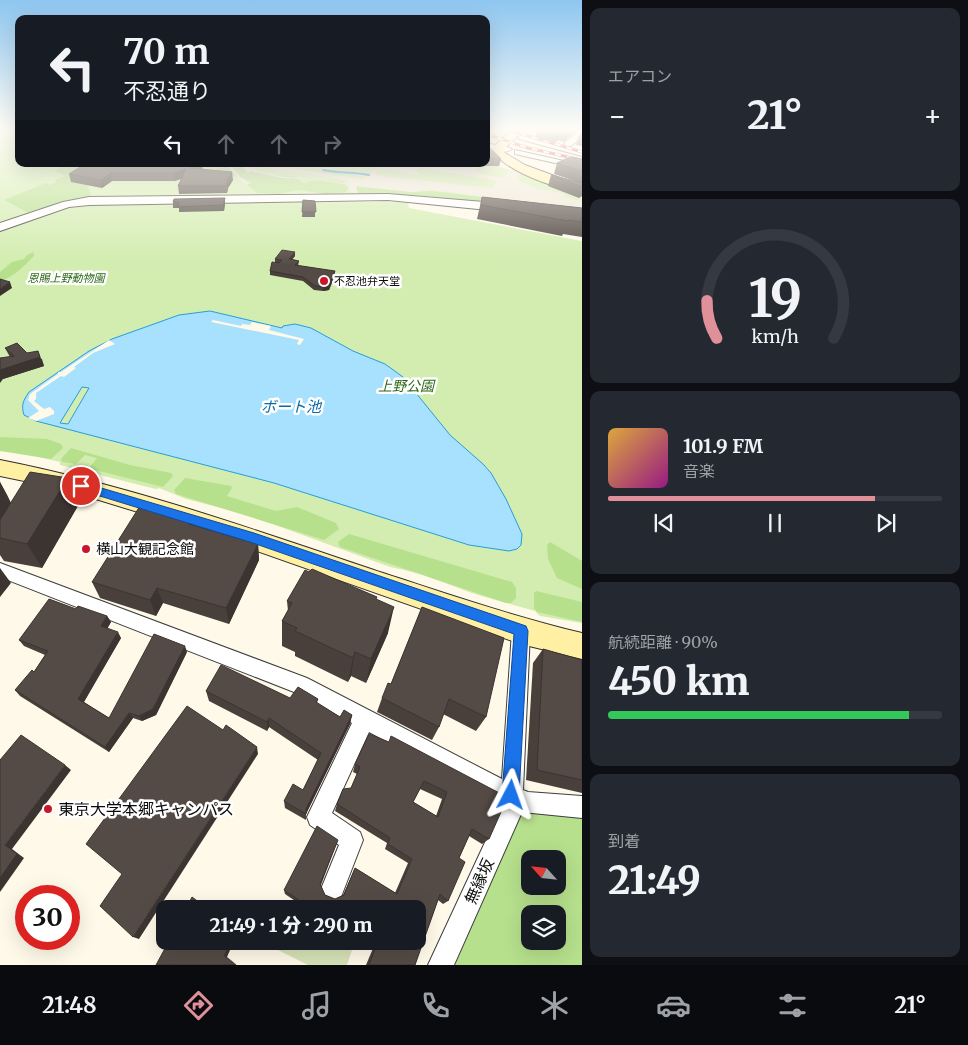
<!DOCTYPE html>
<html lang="ja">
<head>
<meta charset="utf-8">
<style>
	body { margin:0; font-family:Merriweather,"Noto Sans JP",serif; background:#242831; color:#f1f3f6; height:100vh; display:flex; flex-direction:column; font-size:19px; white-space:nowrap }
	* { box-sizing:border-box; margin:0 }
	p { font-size:16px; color:#9ea1a6 }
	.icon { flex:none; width:28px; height:28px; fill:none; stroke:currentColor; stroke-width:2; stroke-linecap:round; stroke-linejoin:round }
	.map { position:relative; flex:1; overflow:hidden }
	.panel { display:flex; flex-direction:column; gap:8px; padding:8px; background:#0d0f14; width:386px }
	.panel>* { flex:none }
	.banner { position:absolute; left:15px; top:15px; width:475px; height:152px; border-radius:10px; box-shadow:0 5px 20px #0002; background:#171b24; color:#f1f3f6; overflow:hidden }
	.needle { width:32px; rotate:297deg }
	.buttons { position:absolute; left:521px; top:850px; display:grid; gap:10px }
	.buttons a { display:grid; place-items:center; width:45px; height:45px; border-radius:10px; background:#171b24; box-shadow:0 5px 20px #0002; font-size:25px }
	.speed { position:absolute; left:15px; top:885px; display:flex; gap:10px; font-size:25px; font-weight:700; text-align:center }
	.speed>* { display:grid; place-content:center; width:65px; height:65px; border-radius:50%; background:#171b24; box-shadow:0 5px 20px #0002; line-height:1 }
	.speed .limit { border:8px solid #d22; background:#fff; color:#111 }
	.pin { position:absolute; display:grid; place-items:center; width:42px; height:42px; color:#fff; margin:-21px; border:2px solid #fff; border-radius:50%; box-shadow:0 1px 5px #0007 }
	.me { position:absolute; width:55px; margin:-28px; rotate:4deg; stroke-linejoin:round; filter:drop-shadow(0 0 4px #0008) }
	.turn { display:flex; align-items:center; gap:18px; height:105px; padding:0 25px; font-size:22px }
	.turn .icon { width:65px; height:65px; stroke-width:2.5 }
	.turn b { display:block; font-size:35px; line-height:42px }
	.lanes { display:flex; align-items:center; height:48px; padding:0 25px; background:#0003; justify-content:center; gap:25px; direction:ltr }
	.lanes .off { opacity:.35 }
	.big { font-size:38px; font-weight:800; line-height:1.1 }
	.panel .widget { flex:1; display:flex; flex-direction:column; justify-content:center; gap:8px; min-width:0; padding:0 18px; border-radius:10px; background:#242831 }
	.panel .dial { align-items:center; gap:0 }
	.dial svg { height:130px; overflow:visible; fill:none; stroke:#363941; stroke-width:7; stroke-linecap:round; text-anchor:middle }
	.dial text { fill:#f1f3f6; stroke:none }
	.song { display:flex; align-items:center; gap:15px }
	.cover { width:60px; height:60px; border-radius:8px; background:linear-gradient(135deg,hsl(40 70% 55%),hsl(310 70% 35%)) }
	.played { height:5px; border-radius:2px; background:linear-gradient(90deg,#df9099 80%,#363941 80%) }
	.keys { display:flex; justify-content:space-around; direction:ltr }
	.heat { display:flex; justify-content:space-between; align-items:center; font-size:28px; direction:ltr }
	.charge { height:8px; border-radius:4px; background:linear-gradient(90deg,#34c759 90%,#363941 0) }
	.trip { position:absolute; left:156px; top:900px; width:270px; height:50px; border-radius:10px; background:#171b24; box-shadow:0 5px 20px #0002; font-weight:800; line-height:50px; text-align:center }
	.menu { display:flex; height:80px; justify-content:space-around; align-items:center; background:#090b0e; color:#9ea1a6 }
	.menu .icon { width:35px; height:35px }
	.menu .active { color:#df9099 }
	.menu b { font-size:22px; color:#f1f3f6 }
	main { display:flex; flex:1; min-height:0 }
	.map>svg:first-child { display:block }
	.green { fill:#d2edaf }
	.forest { fill:#b6e08c; fill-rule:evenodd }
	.cemetery { fill:#d7e3b8 }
	.plaza { fill:#efe8d8; fill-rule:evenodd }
	.water { fill:#a7e1fd; stroke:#279ddb; fill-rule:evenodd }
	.pier { fill:#fff9e9 }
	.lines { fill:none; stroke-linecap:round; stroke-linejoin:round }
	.stream { stroke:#279ddb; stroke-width:2 }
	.minor-casing { stroke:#3e3e3e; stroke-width:2 }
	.tertiary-casing { stroke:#3e3e3e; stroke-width:2 }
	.secondary-casing { stroke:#2d2d2d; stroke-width:2 }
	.minor { fill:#fff; fill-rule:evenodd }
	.tertiary { fill:#fff; fill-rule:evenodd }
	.secondary { fill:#fff0a4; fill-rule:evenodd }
	.rail-casing { stroke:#c81628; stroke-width:3 }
	.rail { stroke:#fff; stroke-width:2; stroke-dasharray:6; stroke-linecap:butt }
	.wall { fill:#49403c; fill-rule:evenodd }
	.shaded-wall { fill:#3c3431 }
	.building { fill:#554b46; stroke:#3c3431; fill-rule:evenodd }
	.route { fill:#1a73e8; stroke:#114b97 }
	.poi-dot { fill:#c81628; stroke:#fff; stroke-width:2 }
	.labels { text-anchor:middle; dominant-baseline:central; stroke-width:5; stroke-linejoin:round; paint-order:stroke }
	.far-park-label { font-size:11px; font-style:italic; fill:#2b6816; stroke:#fff }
	.far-poi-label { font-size:11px; fill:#0b0b0b; stroke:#fff; text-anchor:start }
	.park-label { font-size:14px; font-style:italic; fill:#2b6816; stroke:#fff }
	.poi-label { font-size:14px; fill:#0b0b0b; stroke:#fff; text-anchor:start }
	.water-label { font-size:15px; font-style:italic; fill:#096ba8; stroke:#fff }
	.near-poi-label { font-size:16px; fill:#0b0b0b; stroke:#fff; text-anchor:start }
	.near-street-label { font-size:16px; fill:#0b0b0b; stroke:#fff }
</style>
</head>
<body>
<main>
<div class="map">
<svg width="582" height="965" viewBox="0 0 582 965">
	<rect width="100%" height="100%" fill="#fff9e9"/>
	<!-- green -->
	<path class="green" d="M0,130h19v34h467v-11l14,14 26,7 56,21v14l-4,5 -153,-18 -112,-3 -222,4 -70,21 8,4 40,-14 42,-5 287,-1 10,1 1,5 173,33v382l-42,-7 -5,-5c-20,-6 -41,-11 -60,-17 -29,-10 -55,-22 -85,-27l-145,-53 -59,-15 -27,-11 -3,1 -96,-24v-3l-60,-14v-217l21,-7 -7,-4 -14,5z"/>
	<!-- forest -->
	<g class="forest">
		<polygon points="69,164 82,164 91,197 31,214 4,200 46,183 49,185 57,182 55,180 65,176 54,171"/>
		<polygon points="234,165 273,175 293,176 304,183 316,180 344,182 348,188 346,192 326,194 299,190 278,194 257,193 239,178 235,176 224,175 219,172 216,168"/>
		<polygon points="356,186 412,192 432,191 496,198 578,214 425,196 358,193"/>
		<path d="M33,252l1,4c-10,10 -20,21 -34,25v-9l12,-10 12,-3 3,-4z"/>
		<polygon points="0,437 47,439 61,444 63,448 51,459 0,451"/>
		<polygon points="71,448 130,465 171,473 173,476 163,487 91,469 90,467 97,458 85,455 76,464 62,462 61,459"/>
		<polygon points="185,478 231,486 232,488 227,496 276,511 297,507 336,523 339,529 324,540 176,494 174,490"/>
		<polygon points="349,534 512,582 516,588 516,598 511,603 506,603 340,547 338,542"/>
		<polygon points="550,542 582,561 582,589 557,578 548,559 547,545"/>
		<polygon points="536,591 582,602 582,622 537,612 534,608 534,593"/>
		<path d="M522,808l60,7v150h-127zM530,859h28v27h-28zM530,914h28v27h-28z"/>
	</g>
	<!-- cemetery -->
	<polygon class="cemetery" points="269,941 355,941 347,965 308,965 268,945"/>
	<!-- plaza -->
	<path class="plaza" d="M220,164h53l39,8 54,7 -1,-2 -40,-8 -26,-1 -11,-4 15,3 26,1 39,8 6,-7h3l-2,5 15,3 102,11 5,-7 -73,-13 -6,1 -2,2 4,3 -2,1 -42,-8 20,-3h44l15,2 3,-2h20l2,2 -5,3 3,4 26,5 5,-7 11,2 -3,7 19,8 29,6 -1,3 14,3 4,-3v14l-150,-21 -20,2 -56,-6 1,7h-6l-2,-8 -42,-6 -25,-1 -32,-7 -2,2 -7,-8h-10l9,12 11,6 -6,2 -18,-19 -11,3 8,-4zM257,166l26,5 27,3 40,7 -7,2 -64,-7 -23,-5 -2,-3z"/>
	<!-- water -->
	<path class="water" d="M210,311l72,17 1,-2 12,-2 16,4 42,23 32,13 18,13 47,58 33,29 8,9 15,26 16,35 -1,11 -4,4 -8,2 -40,-6 -195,-62 -238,-62 -12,-6c-3,-10 -1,-14 5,-23l60,-41 23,-12 67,-24zM82,387l7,1 -21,36 -8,-1z"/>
	<!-- pier -->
	<g class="pier">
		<polygon points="213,320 241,326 242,324 250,325 252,322 271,326 269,330 304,339 300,345 297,344 299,340 211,322"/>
		<polygon points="109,340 115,344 93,353 74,367 76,368 64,377 61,376 36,393 36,399 34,401 44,409 50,407 54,411 54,414 36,421 28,418 39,411 28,400 30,394 58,374 58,372 61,372"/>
	</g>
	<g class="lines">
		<!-- stream -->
		<path class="stream" d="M323,170c16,3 30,2 46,5"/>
		<defs>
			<g id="minor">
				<polygon points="579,131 582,131 582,137 571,146 565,146 565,142"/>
				<polygon points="519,135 582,152 582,156 519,139"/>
				<path d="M486,143c7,2 21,3 26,6 -7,5 -18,2 -26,-1z"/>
				<polygon points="515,150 582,165 582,169 515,154"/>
				<polygon points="0,563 307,678 502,779 512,631 515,625 521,623 527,625 530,631 523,790 528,792 582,796 582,818 522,812 454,965 428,965 500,810 500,801 369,732 332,813 360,832 363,840 341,897 333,901 325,897 321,889 339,845 310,825 307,817 352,723 294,692 0,577"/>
			</g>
			<polygon id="tertiary" points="388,194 508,204 514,208 508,212 388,200 89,205 69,207 0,231 0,223 63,202 89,197"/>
			<g id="secondary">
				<path d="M512,130h12l-21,20 2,3 20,12 57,21v8c-27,-7 -76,-21 -91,-45z"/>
				<path d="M0,460c132,26 258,71 386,114 65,21 129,43 196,59v26l-61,-15 -318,-112 -140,-43 -63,-13z"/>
			</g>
		</defs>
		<!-- minor casing -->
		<use href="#minor" class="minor-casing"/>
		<!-- tertiary casing -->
		<use href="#tertiary" class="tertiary-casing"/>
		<!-- secondary casing -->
		<use href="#secondary" class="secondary-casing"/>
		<!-- minor -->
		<use href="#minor" class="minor"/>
		<!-- tertiary -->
		<use href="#tertiary" class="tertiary"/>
		<!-- secondary -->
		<use href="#secondary" class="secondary"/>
		<defs>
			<g id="rail">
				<polyline points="509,130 582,152"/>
				<polyline points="486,134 528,148 582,160"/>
			</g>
		</defs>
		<!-- rail casing -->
		<use href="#rail" class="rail-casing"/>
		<!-- rail -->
		<use href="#rail" class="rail"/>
	</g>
	<!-- wall -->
	<g class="wall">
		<polygon points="537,130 577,130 563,142 558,140 554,143 535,137"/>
		<polygon points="582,132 582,146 576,145 579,135"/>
		<polygon points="486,144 501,159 499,166 481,166 479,164 486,164"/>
		<polygon points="582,159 582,196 579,198 548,186 551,175 578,182 554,174 557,163"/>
		<polygon points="126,164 146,164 146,166 202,170 233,180 228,188 227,193 179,194 178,186 182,178 175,181 112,181 102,188 71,182 69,174 125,166"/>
		<polygon points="482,197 582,208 582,237 563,234 562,236 477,219"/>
		<polygon points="225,198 225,203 224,211 179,212 179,208 173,208 173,202"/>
		<polygon points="303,200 315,201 315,217 302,217"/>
		<polygon points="295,252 295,256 292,259 299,261 298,266 335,275 329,290 323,291 314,290 303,281 270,275 270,271 275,263 275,259"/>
		<polygon points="5,348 27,353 42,359 44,366 3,379 10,357"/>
		<polygon points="68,478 79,504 42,568 4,561 0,555 0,482 7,495 11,503"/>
		<polygon points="191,521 192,525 258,544 259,560 229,624 163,603 156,616 100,598 92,582"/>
		<polygon points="376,599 388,633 366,683 351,676 348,682 295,656 295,652 282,646 282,621 288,611 287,601"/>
		<polygon points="422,607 486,717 476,731 443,714 439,727 432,740 377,712 382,698 391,684"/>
		<polygon points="76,609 107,616 111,622 107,628 121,638 84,702 109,718 187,652 156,715 142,721 133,718 109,752 20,696 15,690 34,672 45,655 24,646 19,640"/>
		<polygon points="543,649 582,660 582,793 526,780 533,663"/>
		<polygon points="206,691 290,698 318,699 317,703 340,717 352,715 350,724 306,814 306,820 285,808 284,801 303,790 318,760 269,727 267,731 209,701"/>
		<path d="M355,764l150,32 -16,43 -7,5 -13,-8 -10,22 -11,43 -5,3 -5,-4 -23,65h-49l10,-24h42v-32h-111l-22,-15 -1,-4 54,-50 -17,45 4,10 10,4 8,-4 12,-27 40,25 13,-30 -23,-14 2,-6 -52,-32 2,-7 14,-16 6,-14 -4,-2zM420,789l22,10 -6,17 -23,-14z"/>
	</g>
	<!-- shaded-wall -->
	<g class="shaded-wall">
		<polygon points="0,130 12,130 0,133"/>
		<polygon points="568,130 577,130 563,142 566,132"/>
		<polygon points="561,131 558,140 554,143 557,133"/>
		<polygon points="202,164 203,171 189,168"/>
		<polygon points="186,169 187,177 175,181 174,173"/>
		<polygon points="232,172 233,180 228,188 227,193 227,180"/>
		<polygon points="111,173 112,181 102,188 101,180"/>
		<polygon points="225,198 225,203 224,211 223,205"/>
		<polygon points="295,252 295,256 289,263 289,259"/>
		<polygon points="335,271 335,275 329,290 323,291 323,287"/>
		<polygon points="10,282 12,288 0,296 0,289"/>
		<polygon points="38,351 44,366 3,379 0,383 0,370"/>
		<polygon points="68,478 79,504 42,568 27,544"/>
		<polygon points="0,482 7,495 14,510 0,536"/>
		<polygon points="258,544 259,560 229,624 226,608"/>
		<polygon points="0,568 11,583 0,597"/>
		<polygon points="157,588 163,603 156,616 150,600"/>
		<polygon points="394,607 388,633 366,683 371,659"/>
		<polygon points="107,616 111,622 105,633 101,626"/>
		<polygon points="118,632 121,638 82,705 78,699"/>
		<polygon points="185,646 187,652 156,715 142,721 139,716"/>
		<polygon points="355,652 351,676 348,682 353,658"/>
		<polygon points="129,713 133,718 109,752 105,747"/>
		<polygon points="352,715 350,724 306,814 306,809"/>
		<polygon points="269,718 269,727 267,731 267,722"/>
		<polygon points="257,747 258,754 139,939 133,937"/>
		<polygon points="65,765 71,770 12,849 24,858 0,892 0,878 5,845"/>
		<polygon points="231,941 234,941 227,957 237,965 224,956"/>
	</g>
	<!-- building -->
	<g class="building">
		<polygon points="548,130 568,130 566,132 561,131 557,133"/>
		<polygon points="486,144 501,159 486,159"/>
		<polygon points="570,157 582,159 582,172 557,163"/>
		<polygon points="85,164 113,164 125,166 126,164 145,164 144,166 154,164 202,164 189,168 232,172 227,180 227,186 178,186 186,169 174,173 111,173 101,180 69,174"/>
		<polygon points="551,175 582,183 582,187"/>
		<polygon points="482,197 582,208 582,222 568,220 568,221 481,205"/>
		<polygon points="225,198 223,205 178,207 179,202 173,202 174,199"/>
		<polygon points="303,200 315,201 316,212 302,212"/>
		<polygon points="282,250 295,252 289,259 299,261 295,265 335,271 329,286 323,287 315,286 303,277 270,271 272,262 279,263 282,260 275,259"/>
		<polygon points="0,279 10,282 0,289"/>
		<polygon points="17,343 27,353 38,351 40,357 0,370 0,358 14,356 5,348"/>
		<polygon points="30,472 68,478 27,544 0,538 0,520"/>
		<polygon points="140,506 191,521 189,524 258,544 226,608 157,588 150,600 92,582"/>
		<polygon points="312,569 377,597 376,599 394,607 371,659 355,652 353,658 295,631 297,628 282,621 292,603 287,601 305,570 309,572"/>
		<polygon points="49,599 76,609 78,606 107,616 101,626 118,632 78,699 109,718 154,634 185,646 153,709 139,716 129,713 105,747 15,690 32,670 34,672 48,651 19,640"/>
		<polygon points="422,607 504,638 486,717 449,699 439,727 382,698 388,683 391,684"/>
		<polygon points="543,649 582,660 582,780 537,770"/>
		<polygon points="221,665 290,698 298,687 318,699 316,702 340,717 344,710 352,715 306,809 306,814 284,801 293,784 303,790 321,753 269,718 267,722 206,691"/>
		<polygon points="187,706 223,730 226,725 257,747 133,937 100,906 122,874 86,844"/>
		<path d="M369,734l20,8 2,-6 114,60v7l-16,36 -17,-10 -13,29 6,4 -17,39 -8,-7 -25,71h-46l9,-24h40v-32h-45l-7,-4 -1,4h-53l-28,-19 33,-64 21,14 -18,44 5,11 10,4 9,-4 11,-27 42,26 15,-35 -24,-15 2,-6 -53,-34 6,-15 8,-1 9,-21 -5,-3zM424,781l23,11 -9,25 -25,-15z"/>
		<polygon points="21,735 65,765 5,845 17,854 0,878 0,760"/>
		<polygon points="192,897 208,909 186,909"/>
		<polygon points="169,941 231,941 224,956 236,965 156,965"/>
	</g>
	<!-- sky -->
	<linearGradient id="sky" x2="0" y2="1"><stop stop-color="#8ec6f0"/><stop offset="0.49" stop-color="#fffcf5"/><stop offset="1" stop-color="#fffcf5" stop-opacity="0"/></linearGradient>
	<rect width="582" height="265" fill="url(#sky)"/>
	<!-- route -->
	<polygon class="route" points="81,482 254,533 526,626 528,631 519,795 517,801 511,803 505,801 502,795 514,634 253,543 77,489 76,486 77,483"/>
	<!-- markers -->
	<g class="poi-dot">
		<circle cx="324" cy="281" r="5"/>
		<circle cx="86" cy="549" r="5"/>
		<circle cx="48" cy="809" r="5"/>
	</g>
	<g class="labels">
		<!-- far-park labels -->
		<g class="far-park-label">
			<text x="66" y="278">恩賜上野動物園</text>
		</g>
		<!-- far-poi labels -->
		<g class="far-poi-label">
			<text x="334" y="281">不忍池弁天堂</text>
		</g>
		<!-- park labels -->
		<g class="park-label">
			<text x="406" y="386">上野公園</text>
		</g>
		<!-- poi labels -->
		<g class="poi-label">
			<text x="96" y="549">横山大観記念館</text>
		</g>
		<!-- water labels -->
		<g class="water-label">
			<text x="291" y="406">ボート池</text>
		</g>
		<!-- near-poi labels -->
		<g class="near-poi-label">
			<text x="58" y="809">東京大学本郷キャンパス</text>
		</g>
		<!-- near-street labels -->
		<g class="near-street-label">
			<text transform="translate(479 881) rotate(-66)">無縁坂</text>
		</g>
	</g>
</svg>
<div class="buttons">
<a><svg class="needle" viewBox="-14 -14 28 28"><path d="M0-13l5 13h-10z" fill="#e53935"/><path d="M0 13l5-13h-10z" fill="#9ea1a6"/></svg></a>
<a><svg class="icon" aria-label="layers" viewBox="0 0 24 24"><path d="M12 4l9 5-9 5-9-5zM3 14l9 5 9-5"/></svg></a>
</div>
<div class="speed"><div class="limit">30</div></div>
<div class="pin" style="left:81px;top:486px;background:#d93025"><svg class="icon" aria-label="arrive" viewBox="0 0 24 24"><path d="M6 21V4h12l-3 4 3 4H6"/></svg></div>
<svg class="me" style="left:511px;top:795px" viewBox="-20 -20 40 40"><path d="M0-17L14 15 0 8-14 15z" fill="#1a73e8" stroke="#fff" stroke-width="4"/></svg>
<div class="trip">21:49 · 1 分 · 290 m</div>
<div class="banner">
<div class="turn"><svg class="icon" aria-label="left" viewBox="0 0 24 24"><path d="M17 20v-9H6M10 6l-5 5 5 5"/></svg><div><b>70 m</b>不忍通り</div></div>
<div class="lanes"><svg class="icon" aria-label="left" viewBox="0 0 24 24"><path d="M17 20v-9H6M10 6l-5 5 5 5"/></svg><svg class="icon off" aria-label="ahead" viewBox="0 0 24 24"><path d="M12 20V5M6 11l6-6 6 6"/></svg><svg class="icon off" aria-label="ahead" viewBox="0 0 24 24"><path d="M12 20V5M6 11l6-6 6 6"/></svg><svg class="icon off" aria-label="right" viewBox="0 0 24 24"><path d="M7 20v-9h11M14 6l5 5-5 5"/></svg></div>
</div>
</div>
<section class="panel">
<div class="widget"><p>エアコン</p>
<div class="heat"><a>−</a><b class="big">21°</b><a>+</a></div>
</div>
<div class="widget dial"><svg viewBox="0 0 100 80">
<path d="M14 69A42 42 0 1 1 86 69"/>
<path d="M14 69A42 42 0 0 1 8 46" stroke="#df9099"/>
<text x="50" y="56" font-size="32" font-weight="700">19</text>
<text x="50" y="72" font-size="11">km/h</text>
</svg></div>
<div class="widget">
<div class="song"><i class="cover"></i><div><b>101.9 FM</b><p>音楽</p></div></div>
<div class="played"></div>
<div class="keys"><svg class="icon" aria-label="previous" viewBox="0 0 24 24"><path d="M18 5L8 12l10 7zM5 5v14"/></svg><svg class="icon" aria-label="pause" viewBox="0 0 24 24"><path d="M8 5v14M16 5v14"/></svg><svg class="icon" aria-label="next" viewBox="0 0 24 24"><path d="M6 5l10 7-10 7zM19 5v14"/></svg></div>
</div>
<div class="widget"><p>航続距離 · 90%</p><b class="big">450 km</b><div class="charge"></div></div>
<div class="widget"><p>到着</p><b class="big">21:49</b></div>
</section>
</main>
<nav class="menu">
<b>21:48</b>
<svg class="icon active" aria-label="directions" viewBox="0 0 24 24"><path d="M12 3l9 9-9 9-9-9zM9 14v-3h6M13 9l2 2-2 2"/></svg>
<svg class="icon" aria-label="music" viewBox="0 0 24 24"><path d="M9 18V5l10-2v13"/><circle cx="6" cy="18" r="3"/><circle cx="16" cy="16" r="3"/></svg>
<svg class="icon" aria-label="phone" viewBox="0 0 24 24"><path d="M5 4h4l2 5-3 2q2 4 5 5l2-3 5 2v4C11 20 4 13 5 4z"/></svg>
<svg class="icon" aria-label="climate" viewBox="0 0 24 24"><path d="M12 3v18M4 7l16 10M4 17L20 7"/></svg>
<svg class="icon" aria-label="car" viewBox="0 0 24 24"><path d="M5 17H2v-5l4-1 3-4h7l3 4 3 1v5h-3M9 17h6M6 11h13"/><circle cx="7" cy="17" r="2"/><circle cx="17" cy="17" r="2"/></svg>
<svg class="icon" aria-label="filters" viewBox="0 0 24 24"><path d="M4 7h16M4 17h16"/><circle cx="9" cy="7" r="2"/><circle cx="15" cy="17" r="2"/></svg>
<b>21°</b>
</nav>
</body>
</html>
